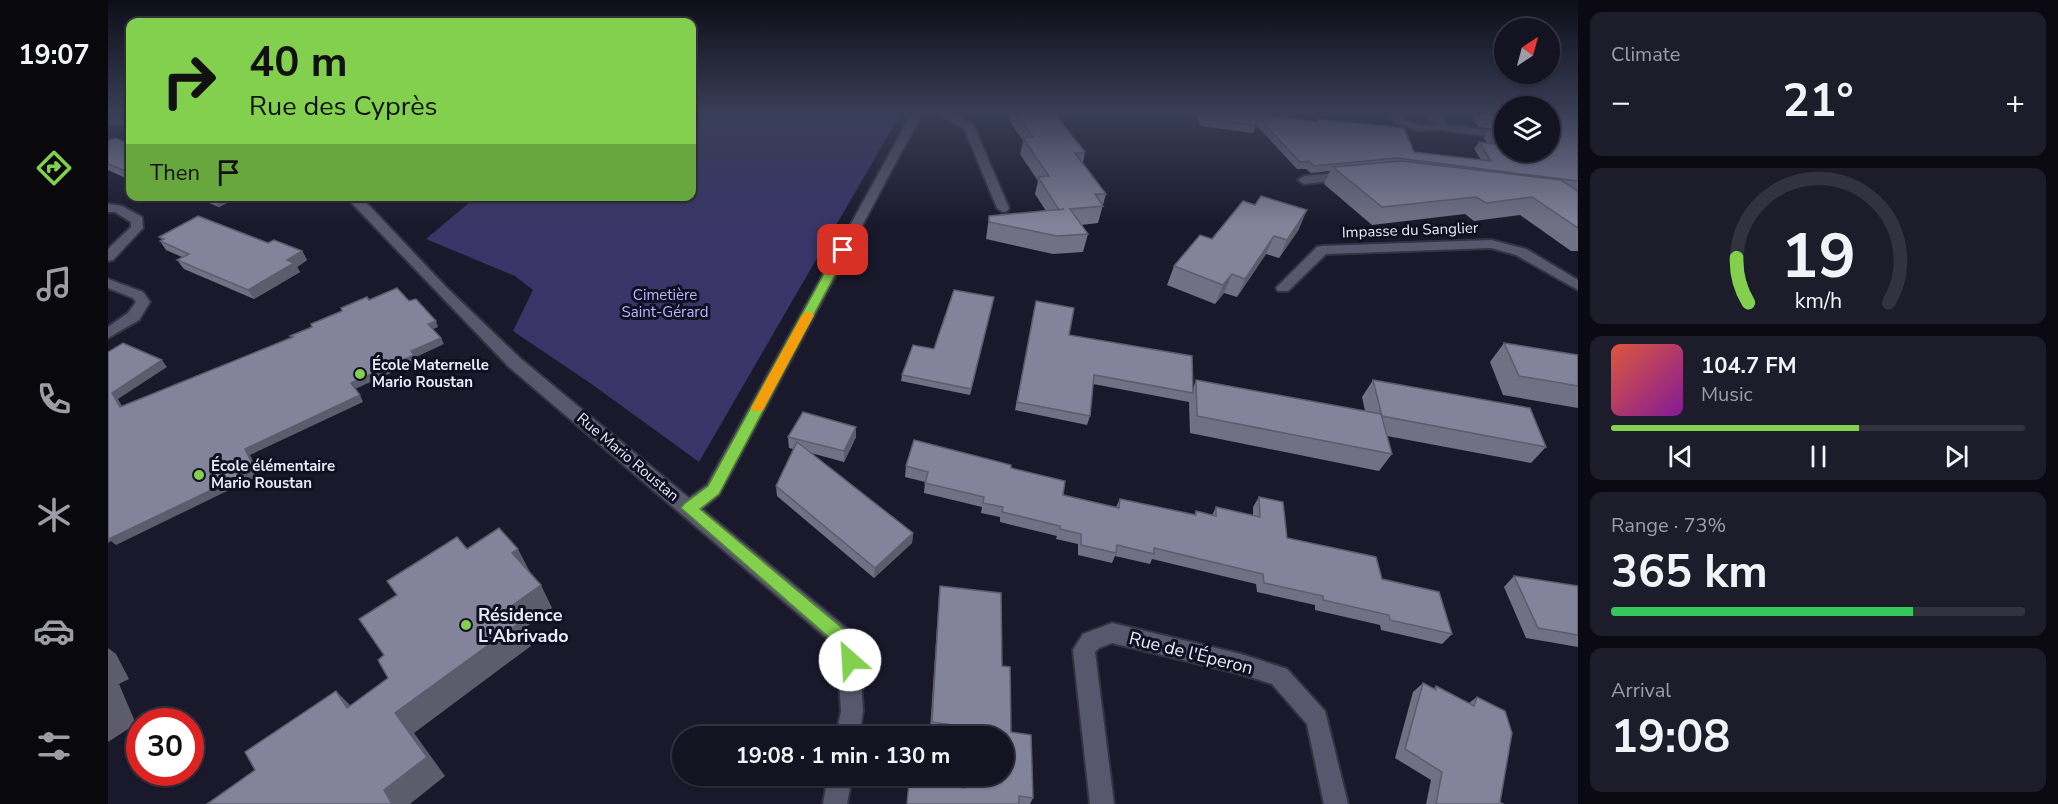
<!DOCTYPE html>
<html lang="en">
<head>
<meta charset="utf-8">
<style>
	body { margin:0; font-family:"Nunito Sans",sans-serif; background:#1d1c2a; color:#f1f3f6; height:100vh; display:flex; flex-direction:column; font-size:22px; white-space:nowrap }
	* { box-sizing:border-box; margin:0 }
	p { font-size:20px; color:#9d9ea5 }
	.icon { flex:none; width:33px; height:33px; fill:none; stroke:currentColor; stroke-width:2; stroke-linecap:round; stroke-linejoin:round }
	.map { position:relative; flex:1; overflow:hidden }
	.sheet { display:flex; flex-direction:column; gap:12px; padding:12px; background:#0b0a12; width:480px }
	.sheet>* { flex:none }
	.banner { position:absolute; left:18px; top:18px; width:570px; height:183px; border-radius:12px; box-shadow:0 2px 4px #0004,0 0 0 2px #33323f; background:#83d04e; color:#111; overflow:hidden }
	.needle { width:39px; rotate:36deg }
	.controls { position:absolute; left:1386px; top:18px; display:grid; gap:12px }
	.controls a { display:grid; place-items:center; width:66px; height:66px; border-radius:50%; background:#141321; box-shadow:0 2px 4px #0004,0 0 0 2px #33323f; font-size:30px }
	.speed { position:absolute; left:18px; top:708px; display:flex; gap:12px; font-size:30px; font-weight:700; text-align:center }
	.speed>* { display:grid; place-content:center; width:78px; height:78px; border-radius:50%; background:#141321; box-shadow:0 2px 4px #0004,0 0 0 2px #33323f; line-height:1 }
	.speed .limit { border:9px solid #d22; background:#fff; color:#111 }
	.pin { position:absolute; display:grid; place-items:center; width:51px; height:51px; color:#fff; margin:-26px; border-radius:12px; box-shadow:0 3px 9px #0006 }
	.me { position:absolute; width:66px; margin:-33px; rotate:334deg; stroke-linejoin:round; filter:drop-shadow(0 0 4px #0008) }
	.turn { display:flex; align-items:center; gap:21px; height:126px; padding:0 24px; font-size:27px }
	.turn .icon { width:78px; height:78px; stroke-width:2.5 }
	.turn b { display:block; font-size:42px; line-height:51px }
	.then { display:flex; align-items:center; height:57px; padding:0 24px; background:#0003; gap:12px; font-size:22px }
	.big { font-size:45px; font-weight:700; line-height:1.1 }
	.sheet .card { flex:1; display:flex; flex-direction:column; justify-content:center; gap:9px; min-width:0; padding:0 21px; border-radius:12px; background:#1d1c2a }
	.sheet .dial { align-items:center; gap:0 }
	.dial svg { height:156px; overflow:visible; fill:none; stroke:#33323f; stroke-width:7; stroke-linecap:round; text-anchor:middle }
	.dial text { fill:#f1f3f6; stroke:none }
	.song { display:flex; align-items:center; gap:18px }
	.cover { width:72px; height:72px; border-radius:9px; background:linear-gradient(135deg,hsl(10 70% 55%),hsl(290 70% 35%)) }
	.played { height:6px; border-radius:3px; background:linear-gradient(90deg,#83d04e 60%,#33323f 60%) }
	.keys { display:flex; justify-content:space-around; direction:ltr }
	.heat { display:flex; justify-content:space-between; align-items:center; font-size:33px; direction:ltr }
	.charge { height:9px; border-radius:4px; background:linear-gradient(90deg,#34c759 73%,#33323f 0) }
	.trip { position:absolute; left:564px; top:726px; width:342px; height:60px; border-radius:30px; background:#141321; box-shadow:0 2px 4px #0004,0 0 0 2px #33323f; font-weight:700; line-height:60px; text-align:center }
	main { display:flex; flex:1; min-height:0 }
	.dock { display:flex; flex-direction:column; width:108px; justify-content:space-around; align-items:center; background:#08080d; color:#9d9ea5 }
	.dock .icon { width:42px; height:42px }
	.dock .on { color:#83d04e }
	.dock b { font-size:27px; color:#f1f3f6 }
	.map>svg:first-child { display:block }
	.green { fill:#393568 }
	.lines { fill:none; stroke-linecap:round; stroke-linejoin:round }
	.minor-casing { stroke:#333341; stroke-width:4 }
	.minor { fill:#57586e; fill-rule:evenodd }
	.wall { fill:#717185 }
	.shaded-wall { fill:#5c5c6c }
	.building { fill:#83839b; stroke:#5c5c6c; stroke-width:1.5 }
	.route { fill:#83d04e; stroke:#558733; stroke-width:1.5 }
	.slow { fill:#f59e0b }
	.poi-dot { fill:#83d04e; stroke:#111022; stroke-width:2 }
	.labels { text-anchor:middle; dominant-baseline:central; stroke-width:6; stroke-linejoin:round; paint-order:stroke }
	.street-label { font-size:15px; fill:#e8e9f6; stroke:#111022 }
	.park-label { font-size:15px; fill:#b8b7fe; stroke:#111022 }
	.poi-label { font-size:15px; font-weight:bold; fill:#e8e9f6; stroke:#111022; text-anchor:start }
	.near-poi-label { font-size:18px; font-weight:bold; fill:#e8e9f6; stroke:#111022; text-anchor:start }
	.near-street-label { font-size:18px; fill:#e8e9f6; stroke:#111022 }
</style>
</head>
<body>
<main>
<nav class="dock">
<b>19:07</b>
<svg class="icon on" aria-label="directions" viewBox="0 0 24 24"><path d="M12 3l9 9-9 9-9-9zM9 14v-3h6M13 9l2 2-2 2"/></svg>
<svg class="icon" aria-label="music" viewBox="0 0 24 24"><path d="M9 18V5l10-2v13"/><circle cx="6" cy="18" r="3"/><circle cx="16" cy="16" r="3"/></svg>
<svg class="icon" aria-label="phone" viewBox="0 0 24 24"><path d="M5 4h4l2 5-3 2q2 4 5 5l2-3 5 2v4C11 20 4 13 5 4z"/></svg>
<svg class="icon" aria-label="climate" viewBox="0 0 24 24"><path d="M12 3v18M4 7l16 10M4 17L20 7"/></svg>
<svg class="icon" aria-label="car" viewBox="0 0 24 24"><path d="M5 17H2v-5l4-1 3-4h7l3 4 3 1v5h-3M9 17h6M6 11h13"/><circle cx="7" cy="17" r="2"/><circle cx="17" cy="17" r="2"/></svg>
<svg class="icon" aria-label="filters" viewBox="0 0 24 24"><path d="M4 7h16M4 17h16"/><circle cx="9" cy="7" r="2"/><circle cx="15" cy="17" r="2"/></svg>
</nav>
<div class="map">
<svg width="1470" height="804" viewBox="0 0 1470 804">
	<rect width="100%" height="100%" fill="#1a192c"/>
	<!-- green -->
	<polygon class="green" points="584,113 793,113 591,462 485,385 405,331 425,290 407,276 318,239 368,197 584,196"/>
	<g class="lines">
		<defs>
			<g id="minor">
				<polygon points="804,113 814,113 611,495 594,509 748,636 751,643 755,711 751,736 728,736 733,711 729,647 401,367 237,196 254,198 340,289 413,359 581,498 599,485"/>
				<polygon points="826,113 839,113 865,124 901,208 899,211 895,212 889,208 856,128"/>
				<path d="M1282,113h10c6,12 24,15 36,11l-14,-11c13,0 18,0 25,12l57,7v6l-65,-8 -20,1 -25,-9z"/>
				<polygon points="0,118 22,120 22,126 0,124"/>
				<polygon points="1240,172 1244,173 1244,179 1196,184 1190,180 1196,176"/>
				<polygon points="0,204 14,206 34,217 35,228 5,260 0,261 0,249 23,227 23,222 7,212 0,212"/>
				<polygon points="1383,240 1418,249 1470,280 1470,290 1408,255 1383,248 1218,254 1180,291 1170,291 1168,288 1209,247 1214,246"/>
				<polygon points="0,279 35,292 42,302 31,320 0,338 0,327 20,313 28,302 25,298 0,288"/>
				<polygon points="1004,623 1133,654 1179,669 1217,711 1240,804 1216,804 1199,724 1164,684 1133,674 1004,643 991,648 987,652 1006,804 982,804 965,650 975,634"/>
				<polygon points="720,776 744,776 739,804 715,804"/>
			</g>
		</defs>
		<!-- minor casing -->
		<use href="#minor" class="minor-casing"/>
		<!-- minor -->
		<use href="#minor" class="minor"/>
	</g>
	<!-- wall -->
	<g class="wall">
		<polygon points="903,113 946,113 977,152 975,163 998,194 990,223 973,225 980,234 975,252 945,254 878,239 881,216 938,211 927,194 930,181 912,154 915,141 901,120"/>
		<polygon points="1087,113 1149,113 1208,122 1209,119 1306,152 1373,160 1366,149 1371,142 1379,143 1376,138 1381,130 1396,152 1470,113 1470,190 1468,190 1470,190 1470,251 1463,251 1412,215 1366,221 1357,214 1264,225 1216,184 1222,171 1203,173 1198,169 1189,169 1148,125 1145,133 1093,126"/>
		<polygon points="1362,113 1396,113 1396,130 1370,127"/>
		<polygon points="0,141 22,143 22,180 0,170"/>
		<polygon points="83,196 132,196 111,207"/>
		<polygon points="1191,229 1171,258 1158,254 1129,297 1116,293 1107,304 1059,285 1066,266 1104,239"/>
		<polygon points="51,237 160,243 194,251 199,260 189,267 192,272 146,299 76,269 69,260 74,257 58,250 52,241 54,240"/>
		<polygon points="886,297 862,395 793,381 794,375"/>
		<polygon points="928,301 961,335 1085,389 1088,380 1257,411 1254,397 1265,380 1438,447 1423,463 1279,436 1284,454 1271,471 1082,433 1081,402 985,384 982,416 979,425 907,410"/>
		<polygon points="1396,343 1470,355 1470,408 1395,395 1382,362"/>
		<polygon points="748,427 748,437 736,462 703,453 805,533 804,543 766,578 669,496 668,486 685,449 681,448 680,437"/>
		<polygon points="798,466 903,468 955,495 1008,507 1012,499 1086,515 1088,511 1104,515 1108,507 1145,516 1145,507 1151,497 1179,538 1274,579 1344,634 1334,644 1273,630 1272,625 1207,610 1207,605 1149,592 1148,584 1044,559 1042,564 1007,556 1004,563 970,555 970,544 948,539 949,536 892,522 892,517 873,513 874,507 816,493 817,482 797,477"/>
		<polygon points="1406,576 1470,586 1470,647 1418,638 1396,587"/>
		<polygon points="832,586 894,666 903,732 925,798 922,804 799,804 801,782 855,787 855,776 896,776 896,736 856,736 856,735 822,730 831,596"/>
		<polygon points="1315,683 1325,689 1328,686 1361,703 1369,697 1392,802 1395,804 1318,804 1323,780 1287,758 1305,692"/>
	</g>
	<!-- shaded-wall -->
	<g class="shaded-wall">
		<polygon points="107,196 132,196 111,207 105,198"/>
		<polygon points="1199,210 1191,229 1171,258 1179,240"/>
		<polygon points="1166,236 1158,254 1129,297 1137,279"/>
		<polygon points="194,251 199,260 189,267 192,272 146,299 140,290 179,260"/>
		<polygon points="1124,274 1116,293 1107,304 1115,285"/>
		<polygon points="328,321 330,327 323,330 320,324"/>
		<polygon points="333,338 336,344 308,357 310,361 247,389 243,383 303,351"/>
		<polygon points="54,360 59,367 10,399 18,413 12,407 4,393"/>
		<polygon points="252,395 255,402 142,455 152,475 8,545 3,541 0,543 0,535 137,449"/>
		<polygon points="748,427 748,437 736,462 736,451"/>
		<polygon points="805,533 804,543 766,578 767,568"/>
		<polygon points="410,549 422,572 416,577 404,553"/>
		<polygon points="433,585 444,608 414,630 423,646 306,733 337,776 302,804 284,804 276,790 287,713 399,609"/>
		<polygon points="0,648 8,654 21,679 11,684 28,724 0,742"/>
		<polygon points="228,691 249,712 239,708"/>
	</g>
	<!-- building -->
	<g class="building">
		<polygon points="909,113 946,113 977,152 967,153 998,194 987,194 995,206 962,209 980,234 949,236 881,222 881,216 956,209 951,210 930,177 941,176 915,138 925,137"/>
		<polygon points="1093,113 1149,113 1210,122 1209,119 1296,128 1306,152 1383,161 1371,142 1388,144 1381,130 1396,132 1396,152 1442,152 1442,113 1470,113 1470,181 1289,158 1206,166 1201,161 1192,162 1146,113 1148,125 1095,119"/>
		<polygon points="1370,113 1396,113 1396,122 1374,119"/>
		<polygon points="6,138 22,143 22,171 20,172 0,164 0,141"/>
		<polygon points="1294,161 1453,180 1470,191 1470,228 1424,197 1378,203 1368,197 1274,207 1225,167"/>
		<polygon points="1153,196 1199,210 1179,240 1166,236 1137,279 1124,274 1115,285 1066,266 1092,235 1104,239 1135,201 1147,205"/>
		<polygon points="90,216 160,243 166,240 194,251 179,260 186,263 140,290 69,260 81,254 52,241 56,239 51,237"/>
		<polygon points="289,288 301,301 308,299 328,321 320,324 333,338 303,351 306,355 243,383 252,395 137,449 147,469 1,539 0,536 0,352 15,343 54,360 4,393 12,407 185,337 182,336 204,327 203,324 234,311 233,308 259,297 261,300"/>
		<polygon points="846,290 886,297 863,389 794,375 805,345 826,349"/>
		<polygon points="928,301 966,308 961,335 1084,356 1085,393 986,375 982,416 909,402"/>
		<polygon points="1396,343 1470,355 1470,386 1411,376"/>
		<polygon points="1088,380 1273,414 1284,454 1089,416"/>
		<polygon points="1265,380 1422,408 1438,447 1274,416"/>
		<polygon points="695,412 748,427 736,451 680,437"/>
		<polygon points="806,440 903,465 903,468 957,481 955,495 1011,508 1012,499 1088,515 1088,511 1108,516 1108,507 1152,517 1151,497 1175,502 1179,538 1268,557 1274,579 1331,592 1344,634 1282,620 1281,615 1215,600 1215,596 1156,583 1155,574 1046,548 1046,554 1009,545 1008,553 973,545 973,534 952,529 952,526 894,512 895,507 875,503 876,497 817,483 820,472 798,466"/>
		<polygon points="689,442 805,533 767,568 668,486"/>
		<polygon points="391,528 410,549 404,553 433,585 399,609 411,623 287,713 319,757 276,790 284,804 99,804 147,770 137,752 228,691 239,708 280,678 270,660 276,655 251,619 289,595 279,581 349,537 359,549"/>
		<polygon points="1406,576 1470,586 1470,635 1430,628"/>
		<polygon points="832,586 893,593 894,666 902,667 903,732 923,735 925,798 911,796 911,804 799,804 801,782 857,788 857,776 896,776 896,736 858,736 858,727 824,722"/>
		<polygon points="1315,683 1328,690 1328,686 1366,706 1369,697 1397,711 1404,733 1392,802 1395,804 1328,804 1334,772 1297,749"/>
	</g>
	<!-- sky -->
	<linearGradient id="sky" x2="0" y2="1"><stop stop-color="#0e0e18"/><stop offset="0.5" stop-color="#383e56"/><stop offset="1" stop-color="#383e56" stop-opacity="0"/></linearGradient>
	<rect width="1470" height="225" fill="url(#sky)"/>
	<!-- route -->
	<polygon class="route" points="735,246 740,250 611,494 592,509 746,638 751,660 749,666 742,669 736,666 732,647 573,508 576,504 600,486 729,250"/>
	<!-- slow -->
	<polygon class="slow" points="700,311 706,315 656,408 654,411 645,411 643,408 694,315"/>
	<!-- markers -->
	<g class="poi-dot">
		<circle cx="252" cy="374" r="6"/>
		<circle cx="91" cy="475" r="6"/>
		<circle cx="358" cy="625" r="6"/>
	</g>
	<g class="labels">
		<!-- street labels -->
		<g class="street-label">
			<text transform="translate(1302 230) rotate(-2)">Impasse du Sanglier</text>
			<text transform="translate(520 457) rotate(40)">Rue Mario Roustan</text>
		</g>
		<!-- park labels -->
		<g class="park-label">
			<text x="557" y="295">Cimetière<tspan x="557" dy="17">Saint-Gérard</tspan></text>
		</g>
		<!-- poi labels -->
		<g class="poi-label">
			<text x="264" y="365">École Maternelle<tspan x="264" dy="17">Mario Roustan</tspan></text>
			<text x="103" y="466">École élémentaire<tspan x="103" dy="17">Mario Roustan</tspan></text>
		</g>
		<!-- near-poi labels -->
		<g class="near-poi-label">
			<text x="370" y="615">Résidence<tspan x="370" dy="21">L'Abrivado</tspan></text>
		</g>
		<!-- near-street labels -->
		<g class="near-street-label">
			<text transform="translate(1083 653) rotate(14)">Rue de l'Éperon</text>
		</g>
	</g>
</svg>
<div class="controls">
<a><svg class="needle" viewBox="-14 -14 28 28"><path d="M0-13l5 13h-10z" fill="#e53935"/><path d="M0 13l5-13h-10z" fill="#9d9ea5"/></svg></a>
<a><svg class="icon" aria-label="layers" viewBox="0 0 24 24"><path d="M12 4l9 5-9 5-9-5zM3 14l9 5 9-5"/></svg></a>
</div>
<div class="speed"><div class="limit">30</div></div>
<div class="pin" style="left:735px;top:250px;background:#d93025"><svg class="icon" aria-label="arrive" viewBox="0 0 24 24"><path d="M6 21V4h12l-3 4 3 4H6"/></svg></div>
<svg class="me" style="left:742px;top:660px" viewBox="-20 -20 40 40"><circle r="19" fill="#fff"/><path d="M0-13L10 11 0 6-10 11z" fill="#83d04e"/></svg>
<div class="trip">19:08 · 1 min · 130 m</div>
<div class="banner">
<div class="turn"><svg class="icon" aria-label="right" viewBox="0 0 24 24"><path d="M7 20v-9h11M14 6l5 5-5 5"/></svg><div><b>40 m</b>Rue des Cyprès</div></div>
<div class="then">Then<svg class="icon" aria-label="arrive" viewBox="0 0 24 24"><path d="M6 21V4h12l-3 4 3 4H6"/></svg></div>
</div>
</div>
<section class="sheet">
<div class="card"><p>Climate</p>
<div class="heat"><a>−</a><b class="big">21°</b><a>+</a></div>
</div>
<div class="card dial"><svg viewBox="0 0 100 80">
<path d="M14 69A42 42 0 1 1 86 69"/>
<path d="M14 69A42 42 0 0 1 8 46" stroke="#83d04e"/>
<text x="50" y="56" font-size="32" font-weight="700">19</text>
<text x="50" y="72" font-size="11">km/h</text>
</svg></div>
<div class="card">
<div class="song"><i class="cover"></i><div><b>104.7 FM</b><p>Music</p></div></div>
<div class="played"></div>
<div class="keys"><svg class="icon" aria-label="previous" viewBox="0 0 24 24"><path d="M18 5L8 12l10 7zM5 5v14"/></svg><svg class="icon" aria-label="pause" viewBox="0 0 24 24"><path d="M8 5v14M16 5v14"/></svg><svg class="icon" aria-label="next" viewBox="0 0 24 24"><path d="M6 5l10 7-10 7zM19 5v14"/></svg></div>
</div>
<div class="card"><p>Range · 73%</p><b class="big">365 km</b><div class="charge"></div></div>
<div class="card"><p>Arrival</p><b class="big">19:08</b></div>
</section>
</main>
</body>
</html>
